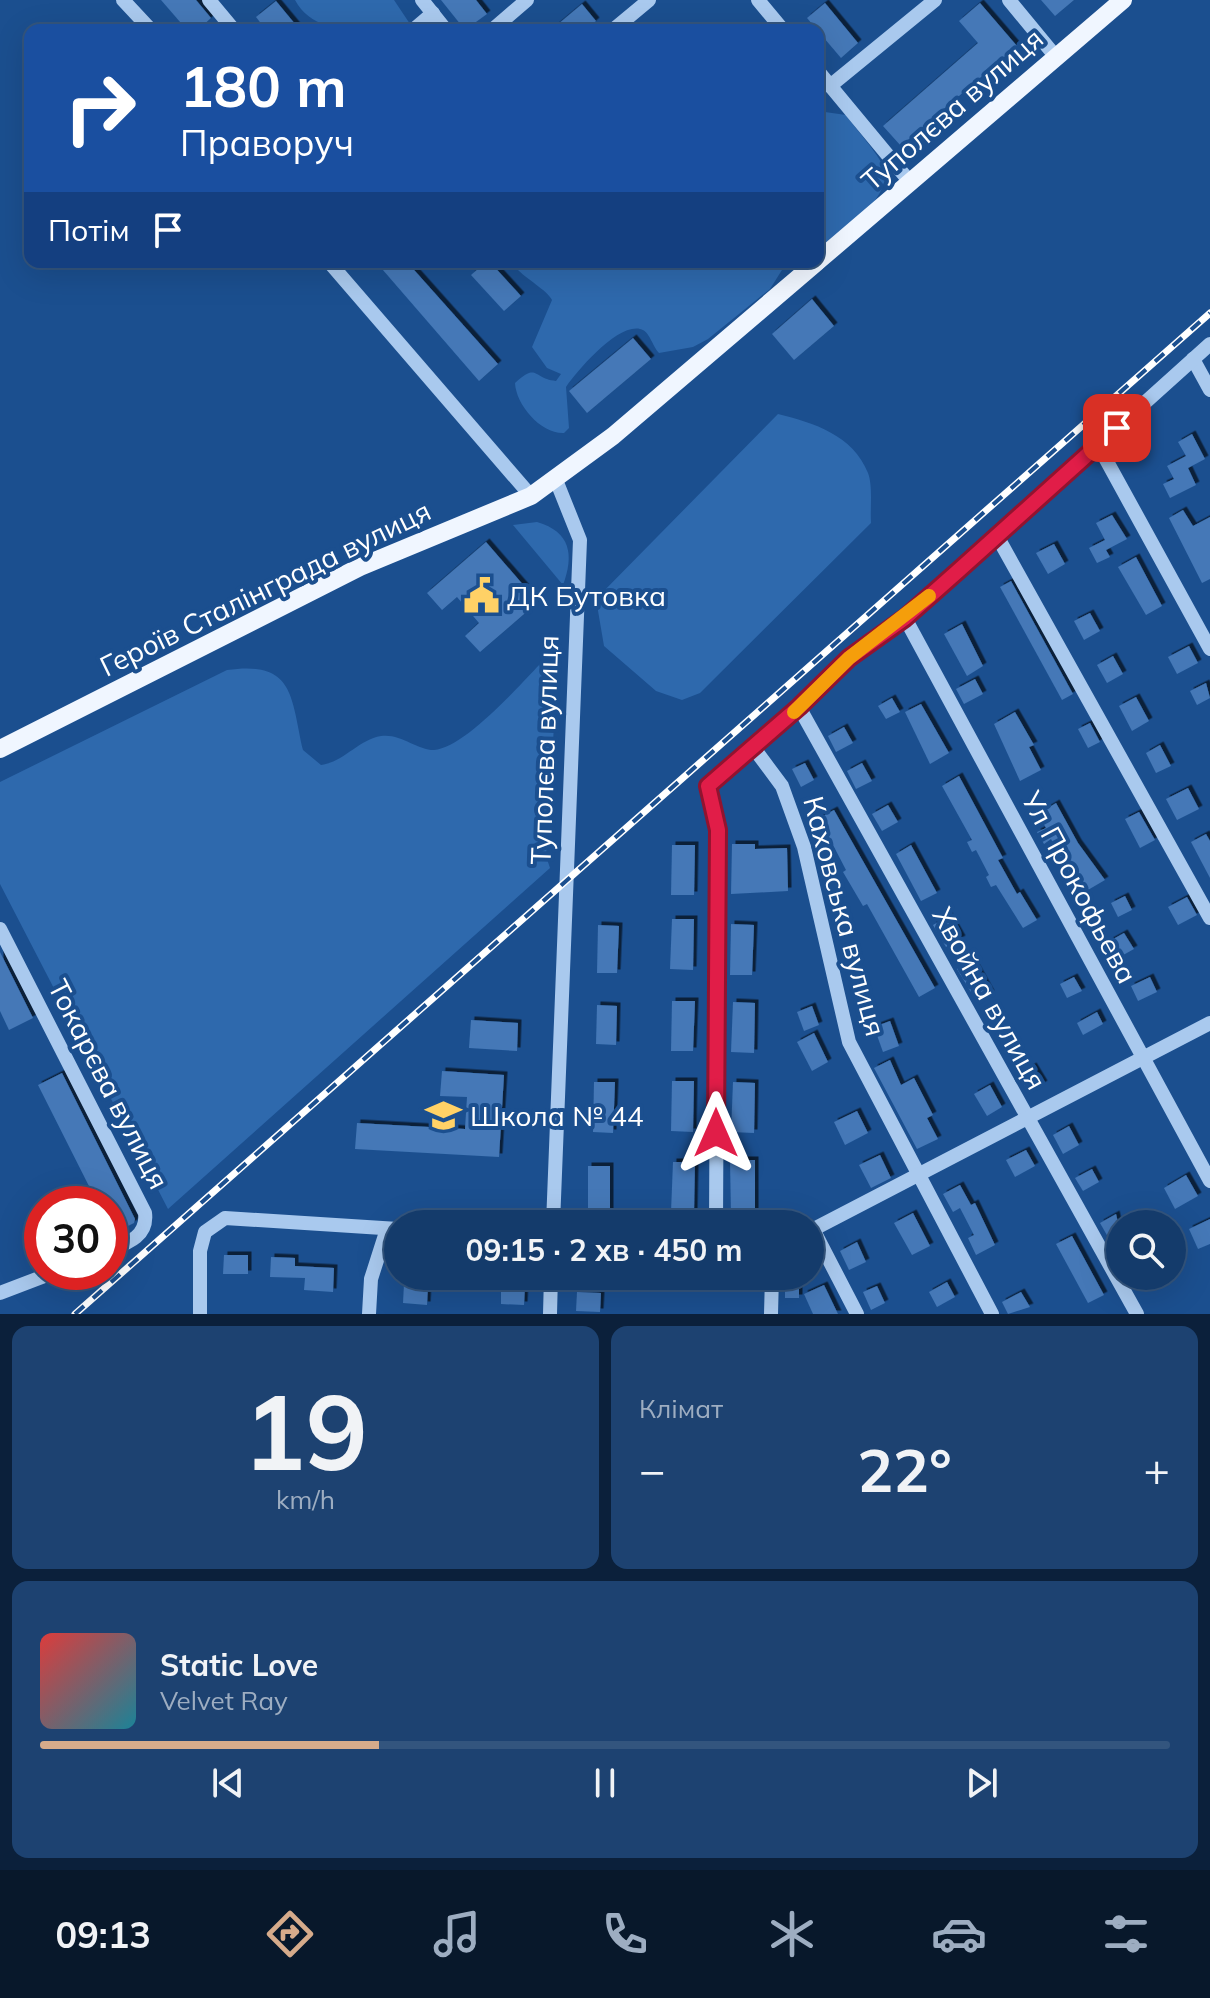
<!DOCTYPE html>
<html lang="uk">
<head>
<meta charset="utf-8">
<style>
	body { margin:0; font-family:Mulish,sans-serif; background:#1d4271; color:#f1f3f6; height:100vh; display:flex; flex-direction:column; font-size:30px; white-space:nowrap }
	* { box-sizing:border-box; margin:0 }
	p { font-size:26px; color:#9dadc1 }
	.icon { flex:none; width:44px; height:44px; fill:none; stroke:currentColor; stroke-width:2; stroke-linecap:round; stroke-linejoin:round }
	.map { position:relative; height:1314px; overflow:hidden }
	.details { display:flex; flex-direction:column; gap:12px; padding:12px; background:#0b203b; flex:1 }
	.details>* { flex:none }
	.hud { position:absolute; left:24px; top:24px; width:800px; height:244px; border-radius:16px; box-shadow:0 8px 32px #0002,0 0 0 2px #33557e; background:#1a4fa0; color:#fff; overflow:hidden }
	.fabs { position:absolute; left:1106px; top:1210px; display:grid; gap:16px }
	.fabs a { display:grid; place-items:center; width:80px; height:80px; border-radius:50%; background:#143b6b; box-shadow:0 8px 32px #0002,0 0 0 2px #33557e; font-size:40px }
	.speed { position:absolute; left:24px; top:1186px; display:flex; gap:16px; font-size:40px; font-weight:700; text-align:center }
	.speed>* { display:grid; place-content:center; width:104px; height:104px; border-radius:50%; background:#143b6b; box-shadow:0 8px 32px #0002,0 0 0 2px #33557e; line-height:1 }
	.speed .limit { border:12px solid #d22; background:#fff; color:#111 }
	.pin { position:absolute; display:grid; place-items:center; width:68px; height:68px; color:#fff; margin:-34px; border-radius:16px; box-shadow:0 4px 12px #0006 }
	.me { position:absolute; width:88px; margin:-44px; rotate:0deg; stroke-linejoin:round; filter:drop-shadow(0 0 6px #0008) }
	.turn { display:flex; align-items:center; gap:28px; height:168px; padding:0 24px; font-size:36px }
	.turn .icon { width:104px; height:104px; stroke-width:2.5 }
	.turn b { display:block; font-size:56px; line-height:68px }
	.then { display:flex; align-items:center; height:76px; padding:0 24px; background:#0003; gap:16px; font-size:30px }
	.big { font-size:60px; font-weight:700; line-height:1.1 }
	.details .widget { flex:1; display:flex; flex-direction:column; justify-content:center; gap:12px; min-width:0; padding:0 28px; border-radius:16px; background:#1d4271 }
	.details .dial { align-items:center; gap:0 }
	.dial b { font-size:104px; line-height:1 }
	.song { display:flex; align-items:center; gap:24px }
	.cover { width:96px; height:96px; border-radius:12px; background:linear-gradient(135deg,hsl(0 70% 55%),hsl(190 70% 35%)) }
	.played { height:8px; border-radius:4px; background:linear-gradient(90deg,#d6ab8b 30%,#33557e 30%) }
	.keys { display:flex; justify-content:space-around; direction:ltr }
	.heat { display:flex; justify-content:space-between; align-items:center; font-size:44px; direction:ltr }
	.details .tiles { flex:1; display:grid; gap:12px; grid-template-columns:1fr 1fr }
	.widget:last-child { grid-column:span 2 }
	.trip { position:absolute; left:384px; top:1210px; width:440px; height:80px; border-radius:40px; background:#143b6b; box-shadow:0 8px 32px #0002,0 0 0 2px #33557e; font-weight:700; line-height:80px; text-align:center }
	.tab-bar { display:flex; height:128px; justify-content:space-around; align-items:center; background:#08182b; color:#9dadc1 }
	.tab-bar .icon { width:56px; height:56px }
	.tab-bar .on { color:#d6ab8b }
	.tab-bar b { font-size:36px; color:#f1f3f6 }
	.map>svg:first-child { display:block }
	.green { fill:#2e69ad }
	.building { fill:#4478b7; filter:url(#shadow) }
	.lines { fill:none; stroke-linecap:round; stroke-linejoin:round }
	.minor { stroke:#a9c9ee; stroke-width:14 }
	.major { stroke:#f0f6ff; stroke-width:18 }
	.rail-casing { stroke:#fff; stroke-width:7 }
	.rail { stroke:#1b4f8f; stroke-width:4; stroke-dasharray:12; stroke-linecap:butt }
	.route-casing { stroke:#92132f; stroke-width:20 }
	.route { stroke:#e11d48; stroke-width:14 }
	.slow { stroke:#f59e0b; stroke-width:14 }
	.labels { text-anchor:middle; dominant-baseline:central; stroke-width:8; stroke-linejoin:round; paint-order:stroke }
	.street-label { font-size:28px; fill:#fff; stroke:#1b4f8f }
	.poi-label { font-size:28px; fill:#fff; stroke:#1b4f8f; text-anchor:start }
</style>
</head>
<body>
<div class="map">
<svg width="1210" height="1314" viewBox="0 0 1210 1314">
	<defs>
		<filter id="shadow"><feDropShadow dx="3.5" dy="-3.5" stdDeviation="0" flood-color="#0009"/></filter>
	</defs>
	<rect width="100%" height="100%" fill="#1b4f8f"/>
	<!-- green -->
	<g class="green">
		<path d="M295,0h99l16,24 -4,6c-37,0 -91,8 -111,-30z"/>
		<path d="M818,111l28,4c8,12 37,44 39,56 4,28 -44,67 -67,76z"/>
		<path d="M520,262h267l-17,27 -62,50 -15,8 -34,6c-7,-7 -9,-22 -19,-24 -23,-5 -62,41 -74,58l3,41 -5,5c-23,1 -48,-28 -49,-50 23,-21 18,-4 41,-2l5,-7 -14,-6 -15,-21 20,-47c-5,-10 -26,-21 -36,-32z"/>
		<path d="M778,414c36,9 75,21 90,59 5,13 2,35 3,50l-171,170 -18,7 -26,-9 -52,-45 -8,-47z"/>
		<path d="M537,522c34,10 37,33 26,63l-50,-60z"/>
		<path d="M559,644l-13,212 4,12 -382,341 -168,-325v-102l227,-112c68,-10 64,28 76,80l18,15c23,-3 37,-25 60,-29 19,-3 36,14 53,14 34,-2 99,-80 125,-106z"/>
	</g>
	<!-- building -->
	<g class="building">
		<polygon points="161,0 196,0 211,18 198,30 187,30"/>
		<polygon points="441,0 476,0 487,14 465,30"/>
		<polygon points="1041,0 1074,0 1055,16"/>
		<polygon points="276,1 300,30 266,30 256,17"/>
		<polygon points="825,3 858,43 841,58 807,18"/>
		<polygon points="980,3 1017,46 901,146 883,126 978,43 959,21"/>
		<polygon points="582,4 596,21 586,30 551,30"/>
		<polygon points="376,262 407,262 498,364 479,381"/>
		<polygon points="486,262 490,262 521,296 504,311 471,275"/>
		<polygon points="812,299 834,326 794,360 772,334"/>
		<polygon points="633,338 651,359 587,413 569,391"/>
		<polygon points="1192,434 1205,459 1188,468 1196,485 1170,498 1163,484 1174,479 1167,466 1186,456 1178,442"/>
		<polygon points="1183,510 1193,526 1210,517 1210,579 1202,583 1169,518"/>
		<polygon points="1112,515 1127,539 1106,550 1110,557 1097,563 1089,548 1105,540 1096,523"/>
		<polygon points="486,542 538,602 480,652 465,636 479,623 457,597 442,610 427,593"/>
		<polygon points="1054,544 1065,564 1048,574 1036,553"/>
		<polygon points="1136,557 1162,606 1146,615 1118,567"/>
		<polygon points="1011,581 1073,694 1062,700 1000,587"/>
		<polygon points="1090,613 1100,631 1084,640 1074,621"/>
		<polygon points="962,624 983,666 967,676 944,634"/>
		<polygon points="1189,646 1198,663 1177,674 1168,657"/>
		<polygon points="1113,656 1123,674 1107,683 1097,665"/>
		<polygon points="975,679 983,694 964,704 956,689"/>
		<polygon points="1206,683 1210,698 1197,705 1190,691"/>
		<polygon points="1136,697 1149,721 1132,731 1119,706"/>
		<polygon points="892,698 900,712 886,719 878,706"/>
		<polygon points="921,704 949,753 930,764 905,712"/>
		<polygon points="1015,712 1034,745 1029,747 1041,770 1020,781 994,724"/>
		<polygon points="1090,723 1100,742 1088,748 1078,729"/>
		<polygon points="844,727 853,743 836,752 828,736"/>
		<polygon points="1160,745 1171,766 1156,773 1146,753"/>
		<polygon points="805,763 814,780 801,787 792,769"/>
		<polygon points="862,763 872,781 856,789 847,771"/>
		<polygon points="959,776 1003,858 998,860 1017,894 1020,892 1037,920 1023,928 996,885 991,887 986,877 989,875 976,850 972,852 967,842 972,840 942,786"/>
		<polygon points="1188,788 1199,809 1177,820 1166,799"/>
		<polygon points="1056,803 1078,843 1105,880 1081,894 1051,839 1044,844 1037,832 1046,828 1038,814"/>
		<polygon points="888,805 898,822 882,831 872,814"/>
		<polygon points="834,810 935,988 919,997 867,904 863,906 843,872 846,870 819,818"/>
		<polygon points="1139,812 1155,840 1140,848 1125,819"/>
		<polygon points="1206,834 1210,841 1210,878 1191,842"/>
		<polygon points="732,844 755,844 755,849 787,848 788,891 731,894"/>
		<polygon points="672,845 695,845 694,895 671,895"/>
		<polygon points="911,845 937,893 921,901 896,854"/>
		<polygon points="1125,896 1132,910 1118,917 1111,903"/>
		<polygon points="1187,897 1197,915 1178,925 1168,907"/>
		<polygon points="949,916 962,939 946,947 933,925"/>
		<polygon points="672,919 694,919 693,970 670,969"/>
		<polygon points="731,924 754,925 752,975 730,975"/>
		<polygon points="598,925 619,926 617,973 597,973"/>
		<polygon points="1124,933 1134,949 1116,959 1106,943"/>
		<polygon points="0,952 33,1018 9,1030 0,1011"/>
		<polygon points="972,960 991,994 977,1002 957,969"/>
		<polygon points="1074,977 1082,991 1067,998 1060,984"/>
		<polygon points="1150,977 1157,992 1138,1001 1131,986"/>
		<polygon points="672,1001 695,1001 693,1051 671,1051"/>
		<polygon points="733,1002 755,1003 754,1053 731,1052"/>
		<polygon points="597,1005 617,1006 616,1045 596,1044"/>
		<polygon points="812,1006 819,1025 804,1031 797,1012"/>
		<polygon points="1097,1012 1103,1024 1083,1035 1077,1023"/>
		<polygon points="471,1020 518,1023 517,1051 469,1048"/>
		<polygon points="890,1021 899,1046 883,1052 874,1027"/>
		<polygon points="814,1033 828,1062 812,1071 797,1042"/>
		<polygon points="890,1060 901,1085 914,1078 933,1115 927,1118 938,1139 917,1149 874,1068"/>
		<polygon points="1033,1066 1044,1084 1029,1093 1018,1075"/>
		<polygon points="442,1071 504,1075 499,1157 355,1149 357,1123 465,1129 467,1097 440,1096"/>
		<polygon points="62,1073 135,1219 134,1223 110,1235 110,1204 98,1204 38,1085"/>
		<polygon points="672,1081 694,1081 693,1132 671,1131"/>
		<polygon points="594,1082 615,1082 613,1133 593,1132"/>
		<polygon points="733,1082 755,1083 754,1133 731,1132"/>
		<polygon points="990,1085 1002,1107 987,1116 974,1094"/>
		<polygon points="857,1111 868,1133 845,1145 834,1122"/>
		<polygon points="1069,1126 1079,1145 1063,1154 1053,1135"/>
		<polygon points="1026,1150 1035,1166 1015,1177 1006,1160"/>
		<polygon points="880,1155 891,1178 871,1188 859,1165"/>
		<polygon points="730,1160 755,1160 755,1215 731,1215"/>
		<polygon points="673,1162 695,1162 694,1212 671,1212"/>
		<rect x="588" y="1166" width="22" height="46"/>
		<polygon points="1092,1169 1099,1182 1083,1191 1075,1178"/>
		<polygon points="1186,1175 1198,1196 1175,1209 1164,1188"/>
		<polygon points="960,1185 971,1205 975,1203 995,1245 976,1255 968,1238 974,1235 960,1208 953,1212 943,1194"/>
		<polygon points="913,1213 930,1246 912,1255 894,1223"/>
		<polygon points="1116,1214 1120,1231 1108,1237 1100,1223"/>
		<polygon points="1210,1219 1210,1244 1198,1249 1189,1229"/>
		<polygon points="1072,1236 1104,1295 1088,1303 1056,1244"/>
		<polygon points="857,1242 866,1262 849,1270 840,1251"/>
		<polygon points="224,1255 248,1255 248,1274 223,1274"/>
		<polygon points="271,1257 295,1258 295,1266 334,1268 333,1292 304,1290 305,1278 270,1277"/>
		<rect x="785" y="1276" width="14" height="22"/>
		<polygon points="947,1282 955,1297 937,1307 929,1292"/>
		<polygon points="404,1284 428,1285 427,1305 403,1303"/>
		<polygon points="501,1284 525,1285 524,1305 501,1304"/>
		<polygon points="824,1285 838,1314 813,1314 804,1294"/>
		<polygon points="877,1286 885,1303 871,1310 863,1292"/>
		<polygon points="577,1292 601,1293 600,1312 576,1311"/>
		<polygon points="1021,1292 1030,1307 1008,1314 1002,1302"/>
	</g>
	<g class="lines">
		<!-- minor -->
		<g class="minor">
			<polyline points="123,0 151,30"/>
			<polyline points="209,0 234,30"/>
			<polyline points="422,0 446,30"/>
			<polyline points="758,0 783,30"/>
			<polyline points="1009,0 1056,57"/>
			<polyline points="413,30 433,13"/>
			<polyline points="492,30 527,0"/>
			<polyline points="613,30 649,0"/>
			<polyline points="818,71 910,182"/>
			<polyline points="830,86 935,0"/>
			<polyline points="329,262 531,496"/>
			<polyline points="1193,359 1210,390"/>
			<polyline points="1098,445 1210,649"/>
			<polyline points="997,536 1210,918"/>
			<polyline points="905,618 1210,1181"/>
			<polyline points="799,707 1137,1314"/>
			<polyline points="753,747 782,786 804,847 849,1042 992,1314"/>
			<path d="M0,929l145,284c3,23 -17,30 -35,37"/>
			<polyline points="553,1224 580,540 556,480"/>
			<polyline points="716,1224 718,830 708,786 799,707 849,658 905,618 958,571 1210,344"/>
			<polyline points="810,1231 1210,1023"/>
			<polyline points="814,1231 857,1314"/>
			<polyline points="0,1293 55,1272"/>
			<polyline points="200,1314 200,1251 205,1232 225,1218 398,1229"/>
			<polyline points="369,1314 371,1279 387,1229"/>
			<polyline points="550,1314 551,1276"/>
			<polyline points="771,1314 772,1276"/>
		</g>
		<!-- major -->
		<g class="major">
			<polyline points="818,261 1123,0"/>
			<polyline points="0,749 360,567 531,496 613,436 817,262"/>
		</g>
		<defs>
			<polyline id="rail" points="75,1314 1210,313"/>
		</defs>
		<!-- rail casing -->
		<use href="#rail" class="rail-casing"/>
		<!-- rail -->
		<use href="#rail" class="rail"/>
	</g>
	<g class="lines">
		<defs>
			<polyline id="route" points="716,1133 718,830 708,786 799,707 849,658 905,618 958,571 1117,428"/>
		</defs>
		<!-- route casing -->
		<use href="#route" class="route-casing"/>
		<!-- route -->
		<use href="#route" class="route"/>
		<!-- slow -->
		<polyline class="slow" points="794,712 849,658 929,596"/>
	</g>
	<!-- icons -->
	<defs>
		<symbol id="civic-bare" viewBox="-9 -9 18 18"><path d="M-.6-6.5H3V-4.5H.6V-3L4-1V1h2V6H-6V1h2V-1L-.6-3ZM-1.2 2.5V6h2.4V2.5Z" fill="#ffd166" stroke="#1b4f8f" stroke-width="2.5" paint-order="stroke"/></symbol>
		<symbol id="school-bare" viewBox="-9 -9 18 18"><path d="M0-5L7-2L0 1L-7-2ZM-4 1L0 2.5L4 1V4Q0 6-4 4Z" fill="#ffd166" stroke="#1b4f8f" stroke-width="2.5" paint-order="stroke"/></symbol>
	</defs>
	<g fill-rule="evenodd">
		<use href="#civic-bare" x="456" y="570" width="51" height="51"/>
		<use href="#school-bare" x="418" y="1090" width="51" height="51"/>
	</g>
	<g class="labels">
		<!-- street labels -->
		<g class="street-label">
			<text transform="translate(952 109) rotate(-41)">Туполєва вулиця</text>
			<text transform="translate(265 588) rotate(-26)">Героїв Сталінграда вулиця</text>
			<text transform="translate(544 750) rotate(-88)">Туполєва вулиця</text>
			<text transform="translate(1080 887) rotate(62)">Ул Прокофьева</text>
			<text transform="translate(845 916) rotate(75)">Каховська вулиця</text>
			<text transform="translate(990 998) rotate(61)">Хвойна вулиця</text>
			<text transform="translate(109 1084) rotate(63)">Токарєва вулиця</text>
		</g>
		<!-- poi labels -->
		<g class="poi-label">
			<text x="507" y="595">ДК Бутовка</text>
			<text x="470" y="1115">Школа № 44</text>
		</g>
	</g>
</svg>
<div class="fabs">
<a><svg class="icon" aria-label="search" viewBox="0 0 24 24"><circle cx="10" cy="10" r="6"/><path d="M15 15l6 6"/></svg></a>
</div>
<div class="speed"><div class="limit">30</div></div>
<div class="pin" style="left:1117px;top:428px;background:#d93025"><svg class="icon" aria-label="arrive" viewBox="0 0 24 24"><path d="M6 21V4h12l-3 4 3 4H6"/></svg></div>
<svg class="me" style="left:716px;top:1133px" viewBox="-20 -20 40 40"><path d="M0-17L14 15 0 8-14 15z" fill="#e11d48" stroke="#fff" stroke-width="4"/></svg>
<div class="trip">09:15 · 2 хв · 450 m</div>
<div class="hud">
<div class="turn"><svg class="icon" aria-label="right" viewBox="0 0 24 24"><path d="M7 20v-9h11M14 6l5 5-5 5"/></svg><div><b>180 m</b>Праворуч</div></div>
<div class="then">Потім<svg class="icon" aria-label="arrive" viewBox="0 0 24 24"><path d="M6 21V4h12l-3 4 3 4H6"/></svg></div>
</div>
</div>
<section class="details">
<div class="tiles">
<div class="widget dial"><b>19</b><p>km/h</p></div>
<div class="widget"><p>Клімат</p>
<div class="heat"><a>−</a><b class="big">22°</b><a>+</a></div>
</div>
<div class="widget">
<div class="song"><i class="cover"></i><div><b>Static Love</b><p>Velvet Ray</p></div></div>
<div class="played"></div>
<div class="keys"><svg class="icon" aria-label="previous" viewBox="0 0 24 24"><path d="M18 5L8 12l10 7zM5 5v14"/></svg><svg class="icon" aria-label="pause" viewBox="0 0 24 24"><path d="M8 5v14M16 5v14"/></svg><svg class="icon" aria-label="next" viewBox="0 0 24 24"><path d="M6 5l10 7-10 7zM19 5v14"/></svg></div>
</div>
</div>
</section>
<nav class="tab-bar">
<b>09:13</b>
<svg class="icon on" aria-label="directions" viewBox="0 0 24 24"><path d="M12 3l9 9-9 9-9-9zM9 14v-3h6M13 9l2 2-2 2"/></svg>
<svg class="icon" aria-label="music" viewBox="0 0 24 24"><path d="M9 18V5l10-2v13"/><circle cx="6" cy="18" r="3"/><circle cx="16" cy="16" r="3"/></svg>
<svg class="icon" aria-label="phone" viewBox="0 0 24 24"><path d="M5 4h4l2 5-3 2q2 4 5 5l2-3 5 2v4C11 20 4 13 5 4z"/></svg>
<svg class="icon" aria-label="climate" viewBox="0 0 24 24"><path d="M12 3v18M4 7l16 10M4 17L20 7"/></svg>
<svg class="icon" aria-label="car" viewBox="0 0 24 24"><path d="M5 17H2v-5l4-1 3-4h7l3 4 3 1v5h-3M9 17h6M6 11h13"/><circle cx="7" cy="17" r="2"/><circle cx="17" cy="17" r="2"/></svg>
<svg class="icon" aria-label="filters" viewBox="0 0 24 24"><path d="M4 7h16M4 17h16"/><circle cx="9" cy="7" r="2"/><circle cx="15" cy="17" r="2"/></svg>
</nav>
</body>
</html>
